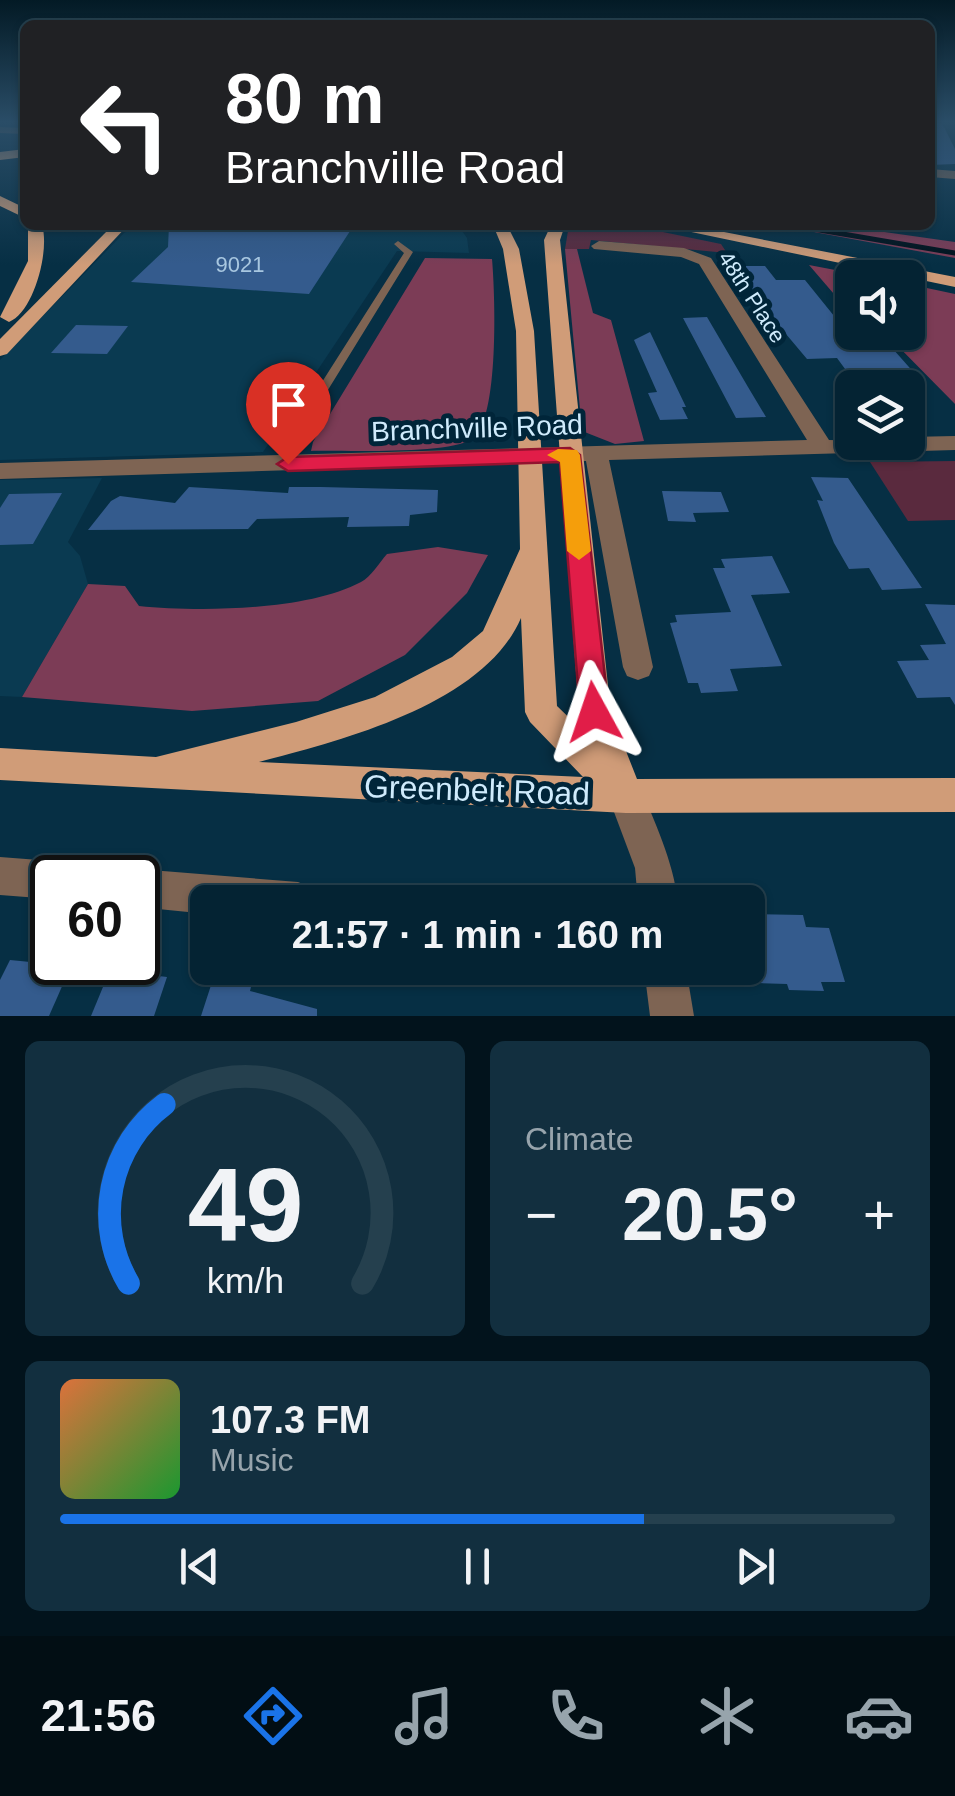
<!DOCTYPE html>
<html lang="en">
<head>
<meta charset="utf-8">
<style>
	body { margin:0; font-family:Helvetica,sans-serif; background:#122f3f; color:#f1f3f6; height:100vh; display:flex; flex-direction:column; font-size:38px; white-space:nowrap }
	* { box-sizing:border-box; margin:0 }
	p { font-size:32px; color:#97a4ac }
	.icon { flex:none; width:55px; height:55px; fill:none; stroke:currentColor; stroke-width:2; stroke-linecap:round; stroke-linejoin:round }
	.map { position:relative; height:1016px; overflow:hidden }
	.panel { display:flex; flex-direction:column; gap:25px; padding:25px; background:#02131c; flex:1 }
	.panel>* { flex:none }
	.guide { position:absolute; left:20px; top:20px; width:915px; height:210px; border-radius:15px; box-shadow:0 2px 8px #0004,0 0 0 2px #25404e; background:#202124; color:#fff; overflow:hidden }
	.controls { position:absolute; left:835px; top:260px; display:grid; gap:20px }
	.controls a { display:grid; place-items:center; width:90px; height:90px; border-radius:15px; background:#042333; box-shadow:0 2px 8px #0004,0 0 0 2px #25404e; font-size:50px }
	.speed { position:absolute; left:30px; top:855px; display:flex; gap:20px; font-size:50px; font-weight:700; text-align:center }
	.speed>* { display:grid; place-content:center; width:130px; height:130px; border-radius:50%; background:#042333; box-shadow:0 2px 8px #0004,0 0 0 2px #25404e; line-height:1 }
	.speed .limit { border:5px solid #111; border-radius:15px; background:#fff; color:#111 }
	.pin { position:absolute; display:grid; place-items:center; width:85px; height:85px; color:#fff; margin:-102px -42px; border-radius:50% 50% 50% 0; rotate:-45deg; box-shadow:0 0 10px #0007 }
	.pin .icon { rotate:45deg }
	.me { position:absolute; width:110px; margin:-55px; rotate:355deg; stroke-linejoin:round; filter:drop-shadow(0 0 8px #0008) }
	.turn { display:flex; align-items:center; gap:35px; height:210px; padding:0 40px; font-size:45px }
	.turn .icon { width:130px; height:130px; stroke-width:2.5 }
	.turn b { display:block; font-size:70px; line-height:85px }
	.big { font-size:75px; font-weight:700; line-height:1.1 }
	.panel .card { flex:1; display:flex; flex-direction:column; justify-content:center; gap:15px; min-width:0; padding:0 35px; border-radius:15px; background:#122f3f }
	.panel .dial { align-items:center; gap:0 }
	.dial svg { height:260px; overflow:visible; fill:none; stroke:#25404e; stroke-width:7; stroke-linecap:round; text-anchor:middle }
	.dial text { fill:#f1f3f6; stroke:none }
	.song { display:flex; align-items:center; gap:30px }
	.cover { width:120px; height:120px; border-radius:15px; background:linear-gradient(135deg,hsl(20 70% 55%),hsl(130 70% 35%)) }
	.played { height:10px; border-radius:5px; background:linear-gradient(90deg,#1a73e8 70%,#25404e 70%) }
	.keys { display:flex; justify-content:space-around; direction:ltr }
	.heat { display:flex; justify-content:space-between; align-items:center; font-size:55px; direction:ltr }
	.panel .tiles { flex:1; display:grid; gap:25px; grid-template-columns:1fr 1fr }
	.card:last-child { grid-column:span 2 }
	.trip { position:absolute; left:190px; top:885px; width:575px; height:100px; border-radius:15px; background:#042333; box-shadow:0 2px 8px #0004,0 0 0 2px #25404e; font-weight:700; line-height:100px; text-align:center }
	.tabs { display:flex; height:160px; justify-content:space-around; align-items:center; background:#020e14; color:#97a4ac }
	.tabs .icon { width:70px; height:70px }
	.tabs .on { color:#1a73e8 }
	.tabs b { font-size:45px; color:#f1f3f6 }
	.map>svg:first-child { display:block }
	.built { fill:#0a3a51 }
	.green { fill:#5a2a3e }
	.forest { fill:#7c3c56 }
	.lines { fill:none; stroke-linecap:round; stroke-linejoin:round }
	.stream { stroke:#00121d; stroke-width:5 }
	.building { fill:#345b8d }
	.service { fill:#7e6453; fill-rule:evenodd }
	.minor { fill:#7e6453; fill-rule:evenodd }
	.primary { fill:#d09c78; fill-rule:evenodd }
	.route { fill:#e11d48; stroke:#92132f; stroke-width:2.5 }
	.slow { fill:#f59e0b }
	.labels { text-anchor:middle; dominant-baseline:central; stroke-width:10; stroke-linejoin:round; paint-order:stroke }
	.number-label { font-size:22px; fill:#a8c7e0 }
	.far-street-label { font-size:22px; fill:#cfebfc; stroke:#002539 }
	.street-label { font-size:28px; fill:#cfebfc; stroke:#002539 }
	.near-street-label { font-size:32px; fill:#cfebfc; stroke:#002539 }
</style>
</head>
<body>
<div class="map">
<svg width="955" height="1016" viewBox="0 0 955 1016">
	<rect width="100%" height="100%" fill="#062f44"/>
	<!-- built -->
	<g class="built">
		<polygon points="137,225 458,225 467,238 469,253 397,251 263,452 0,460 0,360 124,233"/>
		<polygon points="102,478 68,542 80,556 88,584 22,697 0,696 0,480"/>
	</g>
	<!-- green -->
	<g class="green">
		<polygon points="569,225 629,225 721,244 727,253 591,240 589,249 565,249"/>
		<polygon points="955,461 955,520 908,521 870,462"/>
	</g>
	<!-- forest -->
	<g class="forest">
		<polygon points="776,225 835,225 955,242 955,258"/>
		<polygon points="565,249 577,249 593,313 611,320 644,441 615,444 582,431"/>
		<path d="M425,258l67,1c3,33 8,161 -20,180 -23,16 -128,11 -161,12l2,-9z"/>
		<polygon points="809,265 872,277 852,278 852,315"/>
		<polygon points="908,284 955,294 955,404 885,333 908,332"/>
		<path d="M438,547l50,8 -21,38 -62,62 -87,46 -126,10 -170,-14 66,-113 37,2 14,20c60,6 168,5 222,-24 10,-5 18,-19 26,-28z"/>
	</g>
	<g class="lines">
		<!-- stream -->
		<polyline class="stream" points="790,225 955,253"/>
	</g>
	<!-- building -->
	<g class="building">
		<polygon points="930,123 942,123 955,149 955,164 930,165"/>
		<polygon points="169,225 354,225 309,294 131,282 168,247"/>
		<polygon points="737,266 765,266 776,280 805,280 847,332 878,332 916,375 890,376 900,388 859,388 837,358 807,359 760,303"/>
		<polygon points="707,317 748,387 766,417 736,418 683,318"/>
		<polygon points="76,325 128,326 107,354 51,353"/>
		<polygon points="650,332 686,407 682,407 688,419 660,420 648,393 657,392 634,340"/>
		<polygon points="811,477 848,478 922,588 882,590 869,568 849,569 834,543 817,500 823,501"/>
		<polygon points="189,487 288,493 289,487 321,487 438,490 437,512 410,515 409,526 347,527 349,517 257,519 248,529 88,530 111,501 120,496 175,503"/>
		<polygon points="662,491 721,492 729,512 693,513 696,522 668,521"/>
		<polygon points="62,493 33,544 0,545 0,508 9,494"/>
		<polygon points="772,556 790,593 751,595 782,666 730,669 738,691 701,693 698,683 688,683 670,623 677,622 675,615 731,612 713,568 725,568 721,559"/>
		<polygon points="925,604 955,605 955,705 950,697 917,698 897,661 929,660 920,645 946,644"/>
		<polygon points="748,914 803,915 806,927 829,928 845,982 821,982 824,991 789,990 787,984 756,983 755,978 748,978"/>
		<polygon points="10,960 71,966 49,1016 0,1016 0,980"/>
		<polygon points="110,970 167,977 154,1016 91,1016"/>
		<polygon points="214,976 237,979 235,986 251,987 250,991 317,1009 317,1016 201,1016"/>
	</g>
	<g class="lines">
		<!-- service -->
		<polygon class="service" points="398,241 413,252 294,445 293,467 283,467 282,445 404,253 394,244"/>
		<!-- minor -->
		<g class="minor">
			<polygon points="0,127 25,128 25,134 0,133"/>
			<polygon points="930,169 955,171 955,179 930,177"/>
			<polygon points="599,241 684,248 711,258 829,440 908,442 908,437 955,436 955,450 609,460 653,667 649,676 638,680 627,676 623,667 586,461 0,479 0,463 807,440 699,264 681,257 594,249 591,246"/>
			<path d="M626,779l13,5c16,39 34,76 39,118h-40l-3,-34 -27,-72 5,-12z"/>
			<polygon points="0,857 52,861 66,866 70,878 52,878 52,899 0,895"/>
			<polygon points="138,869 298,882 312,888 318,902 208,902 208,914 138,907 138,878 123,878"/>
			<polygon points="644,968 686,968 694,1016 650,1016"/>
		</g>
		<!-- primary -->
		<g class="primary">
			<polygon points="25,149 25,157 0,160 0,152"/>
			<polygon points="0,196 25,208 25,218 0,206"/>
			<path d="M28,225h14c8,25 -8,87 -33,97l-9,-5 28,-56z"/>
			<polygon points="113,225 128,225 7,354 0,356 0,339"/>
			<path d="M493,225h14l12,24 15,82 23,375 29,28 -7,-21 -35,-473 7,-15h14l-5,15 51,473 26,66 318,-1v34l-329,1 -626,-33v-32l156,9 140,-35 79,-25 77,-40 31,-26 37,-82 -4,-218 -13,-82zM521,618l4,94 5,10 53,55 -324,-15c84,-22 225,-58 262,-144z"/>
			<polygon points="658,225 688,225 955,277 955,287"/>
		</g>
	</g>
	<!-- sky -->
	<linearGradient id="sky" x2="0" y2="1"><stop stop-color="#031a25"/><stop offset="0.46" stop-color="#2a4d67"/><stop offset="1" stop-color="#2a4d67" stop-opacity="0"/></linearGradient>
	<rect width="955" height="265" fill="url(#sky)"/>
	<!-- route -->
	<polygon class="route" points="570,448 580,455 609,712 605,722 594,726 584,722 580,712 560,462 288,471 277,464 288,457"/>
	<!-- slow -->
	<polygon class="slow" points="558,449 577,450 580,455 591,551 579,560 567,551 560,462 547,455"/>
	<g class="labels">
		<!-- number labels -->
		<g class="number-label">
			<text x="240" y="264">9021</text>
		</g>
		<!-- far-street labels -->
		<g class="far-street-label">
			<text transform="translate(752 297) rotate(57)">48th Place</text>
		</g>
		<!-- street labels -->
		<g class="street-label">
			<text transform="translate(477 428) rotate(-2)">Branchville Road</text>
		</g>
		<!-- near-street labels -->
		<g class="near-street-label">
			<text transform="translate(477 790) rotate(2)">Greenbelt Road</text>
		</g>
	</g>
</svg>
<div class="controls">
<a><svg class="icon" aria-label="sound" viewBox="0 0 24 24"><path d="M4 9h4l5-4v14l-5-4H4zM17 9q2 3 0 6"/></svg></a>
<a><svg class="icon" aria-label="layers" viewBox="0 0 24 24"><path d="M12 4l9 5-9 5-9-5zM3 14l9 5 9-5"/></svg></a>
</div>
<div class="speed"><div class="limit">60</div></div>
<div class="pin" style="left:288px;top:464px;background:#d93025"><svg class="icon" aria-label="arrive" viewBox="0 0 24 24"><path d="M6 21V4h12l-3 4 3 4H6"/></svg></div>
<svg class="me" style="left:594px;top:712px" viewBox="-20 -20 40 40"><path d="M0-17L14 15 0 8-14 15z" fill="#e11d48" stroke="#fff" stroke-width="4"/></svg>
<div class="trip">21:57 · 1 min · 160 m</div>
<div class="guide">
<div class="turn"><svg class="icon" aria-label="left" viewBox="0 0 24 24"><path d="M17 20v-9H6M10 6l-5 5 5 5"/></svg><div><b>80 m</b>Branchville Road</div></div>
</div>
</div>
<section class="panel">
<div class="tiles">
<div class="card dial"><svg viewBox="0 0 100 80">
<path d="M14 69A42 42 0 1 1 86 69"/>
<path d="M14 69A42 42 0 0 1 25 14" stroke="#1a73e8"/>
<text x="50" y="56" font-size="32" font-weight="700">49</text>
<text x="50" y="72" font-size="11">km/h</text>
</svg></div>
<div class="card"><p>Climate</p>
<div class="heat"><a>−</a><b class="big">20.5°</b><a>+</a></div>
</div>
<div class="card">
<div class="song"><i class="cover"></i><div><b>107.3 FM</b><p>Music</p></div></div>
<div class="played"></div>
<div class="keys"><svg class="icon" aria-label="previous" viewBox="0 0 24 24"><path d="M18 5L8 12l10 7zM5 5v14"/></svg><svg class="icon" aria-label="pause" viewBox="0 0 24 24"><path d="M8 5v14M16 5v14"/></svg><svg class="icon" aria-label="next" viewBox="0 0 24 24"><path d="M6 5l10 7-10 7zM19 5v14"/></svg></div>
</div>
</div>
</section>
<nav class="tabs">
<b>21:56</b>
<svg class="icon on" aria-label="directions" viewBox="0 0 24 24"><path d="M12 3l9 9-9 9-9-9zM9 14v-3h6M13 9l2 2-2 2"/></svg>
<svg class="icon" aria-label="music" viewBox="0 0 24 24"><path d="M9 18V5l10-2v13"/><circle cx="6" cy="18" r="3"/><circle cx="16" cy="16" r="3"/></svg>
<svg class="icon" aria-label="phone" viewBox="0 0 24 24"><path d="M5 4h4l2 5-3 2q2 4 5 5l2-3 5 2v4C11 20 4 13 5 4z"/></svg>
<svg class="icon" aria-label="climate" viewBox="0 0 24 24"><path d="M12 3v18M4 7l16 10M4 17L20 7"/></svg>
<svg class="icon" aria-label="car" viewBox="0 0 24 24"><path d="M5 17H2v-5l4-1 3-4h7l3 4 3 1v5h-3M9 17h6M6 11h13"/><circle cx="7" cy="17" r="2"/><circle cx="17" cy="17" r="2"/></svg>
</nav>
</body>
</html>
